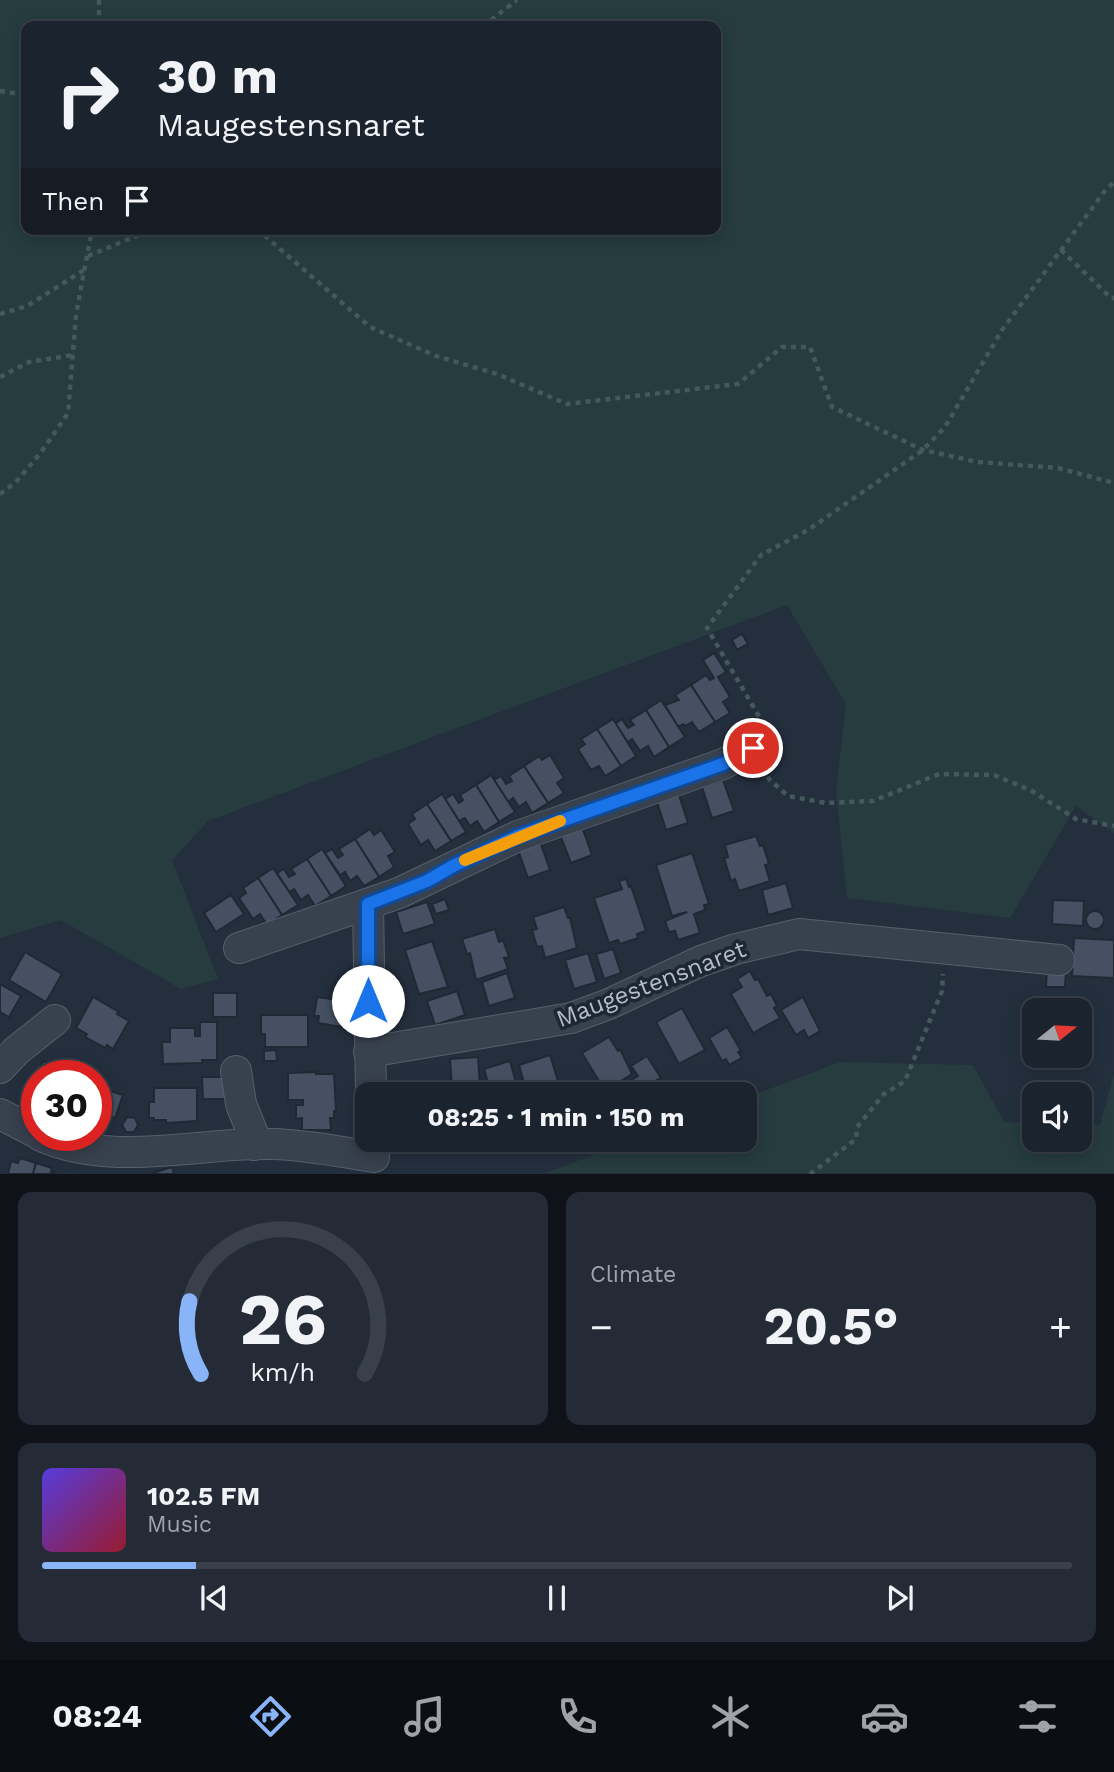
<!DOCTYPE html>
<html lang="en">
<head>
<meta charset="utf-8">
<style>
	body { margin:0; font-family:"Work Sans",sans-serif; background:#242b36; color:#f1f3f6; height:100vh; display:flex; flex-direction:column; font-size:26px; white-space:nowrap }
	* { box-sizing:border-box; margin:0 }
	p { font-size:23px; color:#a0a4aa }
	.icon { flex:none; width:38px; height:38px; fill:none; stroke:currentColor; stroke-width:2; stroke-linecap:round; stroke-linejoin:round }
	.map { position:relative; height:1174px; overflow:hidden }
	.drawer { display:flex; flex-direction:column; gap:18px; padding:18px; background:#0f1319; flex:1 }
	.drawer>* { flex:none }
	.banner { position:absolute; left:21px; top:21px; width:700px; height:214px; border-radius:14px; box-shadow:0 4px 18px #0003,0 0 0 2px #39404a; background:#1b232e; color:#f1f3f6; overflow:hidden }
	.needle { width:46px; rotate:72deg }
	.tools { position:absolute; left:1022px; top:998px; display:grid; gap:14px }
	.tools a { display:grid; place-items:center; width:70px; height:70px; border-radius:14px; background:#1b232e; box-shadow:0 4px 18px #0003,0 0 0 2px #39404a; font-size:35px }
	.speed { position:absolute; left:21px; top:1060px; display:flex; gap:14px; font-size:35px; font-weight:700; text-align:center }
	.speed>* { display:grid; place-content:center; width:91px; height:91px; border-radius:50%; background:#1b232e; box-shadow:0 4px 18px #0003,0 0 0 2px #39404a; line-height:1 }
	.speed .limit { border:10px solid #d22; background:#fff; color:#111 }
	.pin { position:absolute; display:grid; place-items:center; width:60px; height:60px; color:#fff; margin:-30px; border:4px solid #fff; border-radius:50%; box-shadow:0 2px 7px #0007 }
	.me { position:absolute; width:77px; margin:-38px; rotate:0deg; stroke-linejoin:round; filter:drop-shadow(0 0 5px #0008) }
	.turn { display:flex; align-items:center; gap:24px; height:147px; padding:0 21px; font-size:32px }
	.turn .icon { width:91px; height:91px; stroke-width:2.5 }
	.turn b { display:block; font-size:49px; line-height:60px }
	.then { display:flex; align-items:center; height:66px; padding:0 21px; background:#0003; gap:14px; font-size:26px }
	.big { font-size:52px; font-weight:700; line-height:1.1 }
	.drawer .tile { flex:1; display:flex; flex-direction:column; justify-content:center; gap:10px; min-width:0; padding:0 24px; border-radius:14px; background:#242b36 }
	.drawer .dial { align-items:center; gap:0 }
	.dial svg { height:182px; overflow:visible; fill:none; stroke:#39404a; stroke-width:7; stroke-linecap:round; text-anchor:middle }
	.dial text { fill:#f1f3f6; stroke:none }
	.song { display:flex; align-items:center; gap:21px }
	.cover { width:84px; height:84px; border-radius:10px; background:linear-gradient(135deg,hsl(250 70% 55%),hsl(350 70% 35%)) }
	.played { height:7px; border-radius:4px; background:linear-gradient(90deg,#8ab4f8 15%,#39404a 15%) }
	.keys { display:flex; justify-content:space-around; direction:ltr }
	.heat { display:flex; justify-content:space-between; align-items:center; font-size:38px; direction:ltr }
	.drawer .tiles { flex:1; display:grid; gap:18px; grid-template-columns:1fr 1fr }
	.tile:last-child { grid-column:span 2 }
	.trip { position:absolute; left:355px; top:1082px; width:402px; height:70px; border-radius:14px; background:#1b232e; box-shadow:0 4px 18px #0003,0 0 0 2px #39404a; font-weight:700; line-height:70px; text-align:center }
	.menu { display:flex; height:112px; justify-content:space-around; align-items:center; background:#0b0e12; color:#a0a4aa }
	.menu .icon { width:49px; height:49px }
	.menu .active { color:#8ab4f8 }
	.menu b { font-size:32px; color:#f1f3f6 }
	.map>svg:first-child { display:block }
	.green { fill:#263c3f; fill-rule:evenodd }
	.building { fill:#455162; stroke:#1f2835; stroke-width:2 }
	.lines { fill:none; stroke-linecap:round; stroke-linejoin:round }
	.minor-casing { stroke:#565f6c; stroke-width:32 }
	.path { stroke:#44595c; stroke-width:4.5; stroke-dasharray:5 5; stroke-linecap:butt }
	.minor { stroke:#38414e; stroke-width:30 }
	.route-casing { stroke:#114b97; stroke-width:18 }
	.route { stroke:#1a73e8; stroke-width:12 }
	.slow { stroke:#f59e0b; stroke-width:12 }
	.labels { text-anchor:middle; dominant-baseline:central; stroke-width:7; stroke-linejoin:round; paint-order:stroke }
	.street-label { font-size:24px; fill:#b4bcc9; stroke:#1d2633 }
</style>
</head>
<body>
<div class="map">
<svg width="1114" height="1174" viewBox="0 0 1114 1174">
	<rect width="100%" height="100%" fill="#242f3e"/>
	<!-- green -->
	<g class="green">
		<path d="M0,0h1114v833l-38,-27 -66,112 -163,-20 -11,-107 10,-87 -59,-99 -579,216 -36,39 46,119 -37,10 -120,-69 -61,18zM26,26h690v203h-690z"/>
		<polygon points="840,1062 973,1065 1004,1122 1034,1123 1034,1139 1080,1139 1080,1125 1100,1125 1114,1074 1114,1173 545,1173 636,1139 746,1139 746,1098"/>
	</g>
	<!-- building -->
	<g class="building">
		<polygon points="742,634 748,644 737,650 732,640"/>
		<polygon points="714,653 726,672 718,677 730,697 723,702 730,713 715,722 691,685 706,675 710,680 714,678 703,660"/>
		<polygon points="691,685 715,722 699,732 692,722 685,726 683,724 678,727 665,705 679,700 675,695"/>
		<polygon points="661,700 685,737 669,747 646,710"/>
		<polygon points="646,710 669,747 654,757 648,746 640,751 632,739 628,742 615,724 622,719 628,728 634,725 630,720"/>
		<polygon points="613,719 636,756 621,766 597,729"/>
		<polygon points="597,729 621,766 605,776 599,766 591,770 578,749 585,744 581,739"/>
		<polygon points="550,755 564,778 557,783 564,793 548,803 524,766 539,756 542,760"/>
		<polygon points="524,766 548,803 532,813 526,802 519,807 513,798 508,802 494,780 501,776 506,784 512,781 509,776"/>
		<polygon points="491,775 515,812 499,822 476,785"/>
		<polygon points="723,780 734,811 712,818 702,787"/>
		<polygon points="476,785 499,822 484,832 477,821 470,826 465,818 459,821 445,799 453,794 459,803 463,800 460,795"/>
		<polygon points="678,792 688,823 666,830 656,799"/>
		<polygon points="442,794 466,832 451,841 427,804"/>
		<polygon points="427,804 451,841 435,851 428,840 421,845 408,824 415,819 412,814"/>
		<polygon points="581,824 592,855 571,863 559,832"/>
		<polygon points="370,829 374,835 381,830 395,852 388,856 394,867 379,877 355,839"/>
		<polygon points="756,836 760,846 763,845 769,864 765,865 770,881 739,891 735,879 731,881 724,858 728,857 725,845"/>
		<polygon points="355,839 379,877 364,886 357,876 350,881 345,872 340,875 325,853 332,849 338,858 343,855 339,849"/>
		<polygon points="539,839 550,870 528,878 517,847"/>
		<polygon points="322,849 346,886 331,896 307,859"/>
		<polygon points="692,853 709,904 704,905 705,910 694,914 700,933 678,940 675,931 669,932 665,921 687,912 672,916 656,865"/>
		<polygon points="307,859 331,896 315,906 308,895 301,900 294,889 289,892 277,873 284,869 289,877 295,874 291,869"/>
		<polygon points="273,868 298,905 282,915 258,878"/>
		<polygon points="258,878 282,915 267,925 260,914 253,919 239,898 246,893 243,888"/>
		<polygon points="626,879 629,887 631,886 646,931 637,934 638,938 620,944 618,940 609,943 594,898 622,889 619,881"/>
		<polygon points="786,883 793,908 768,915 762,890"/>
		<polygon points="231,895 244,914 216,932 204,913"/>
		<polygon points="445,899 449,910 436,914 432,904"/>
		<polygon points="1053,900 1084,901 1083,926 1052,924"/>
		<polygon points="427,902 435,924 403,934 396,912"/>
		<polygon points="564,907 568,918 570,918 577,948 545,958 542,946 537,947 532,930 537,929 533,917"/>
		<circle cx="1095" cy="920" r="9"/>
		<polygon points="495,929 499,942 503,940 509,957 504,958 508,969 476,980 470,953 467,954 462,939"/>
		<polygon points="1074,938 1114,940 1114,978 1072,976"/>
		<polygon points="432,941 448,987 419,994 405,950"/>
		<polygon points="613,949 621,973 604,979 596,954"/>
		<polygon points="25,952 62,974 46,1002 9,980"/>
		<polygon points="588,953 597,982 574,989 565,960"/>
		<polygon points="1047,968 1066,969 1065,987 1046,987"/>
		<polygon points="750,971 755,980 758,979 767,996 771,994 777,1006 774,1008 780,1018 753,1033 731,994 742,987 737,979"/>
		<polygon points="507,973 515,998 489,1006 482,982"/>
		<polygon points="0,984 21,996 9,1017 0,1012"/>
		<polygon points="457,991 465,1015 435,1025 427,1001"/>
		<rect x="213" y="993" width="24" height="24"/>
		<polygon points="93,997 119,1012 117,1014 129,1021 113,1049 107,1045 105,1048 85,1037 87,1034 76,1028"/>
		<polygon points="317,997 346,1001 342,1027 318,1023 319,1016 314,1016"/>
		<polygon points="803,997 820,1031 808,1038 804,1030 796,1035 781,1010"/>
		<polygon points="682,1008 705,1050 679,1064 656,1022"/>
		<polygon points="261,1015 308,1015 308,1047 265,1047 265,1034 261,1034"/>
		<polygon points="200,1022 217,1022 217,1060 202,1060 202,1063 163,1064 162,1042 170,1042 170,1028 195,1028 195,1036 200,1036"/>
		<polygon points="727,1027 741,1051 738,1052 742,1058 729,1065 726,1059 722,1061 709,1038"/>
		<polygon points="609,1037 618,1051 620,1049 632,1074 605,1091 582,1053"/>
		<polygon points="276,1050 277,1061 264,1061 264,1051"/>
		<polygon points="550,1055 562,1094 527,1094 519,1065"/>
		<polygon points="647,1056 661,1078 635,1092 628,1082 638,1076 631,1066"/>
		<polygon points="478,1057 480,1086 452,1088 450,1059"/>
		<polygon points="43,1061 71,1076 37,1076 37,1097 27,1092"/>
		<polygon points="510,1061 517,1086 491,1094 484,1069"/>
		<polygon points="316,1072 316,1074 334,1074 336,1111 334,1111 334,1118 330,1118 331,1130 302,1130 302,1118 296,1119 296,1105 303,1105 303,1100 288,1100 288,1073"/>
		<polygon points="202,1077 229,1077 230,1099 203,1099"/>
		<polygon points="98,1087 123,1095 115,1118 96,1112"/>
		<polygon points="154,1088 197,1088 197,1121 166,1123 166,1120 154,1120 154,1118 149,1118 149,1102 154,1102"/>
		<polygon points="127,1117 135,1118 138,1125 134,1132 126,1132 122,1125"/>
		<polygon points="429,1139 469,1139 470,1142 440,1154 437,1148 433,1150"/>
		<polygon points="20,1158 36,1163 33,1174 8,1174 11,1161 18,1163"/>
		<polygon points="36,1163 52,1168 51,1172 57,1174 33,1174"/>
		<polygon points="172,1167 174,1174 150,1174"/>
	</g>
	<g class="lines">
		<defs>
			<g id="minor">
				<polyline points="368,904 371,1094"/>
				<polyline points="239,948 399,893 518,836 723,764 753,748"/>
				<polyline points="369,1052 571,1018 609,1004 701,961 736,949 799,934 1059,960"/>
				<polyline points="0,1068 16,1051 55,1020"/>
				<polyline points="236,1071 241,1104 253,1134 254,1145"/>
				<polyline points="0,1114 37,1133"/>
				<path d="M41,1136c73,32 156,6 232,8 34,1 68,8 101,13"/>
			</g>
		</defs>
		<!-- minor casing -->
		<use href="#minor" class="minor-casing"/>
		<!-- path -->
		<g class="path">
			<polyline points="99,0 99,26"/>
			<polyline points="483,26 517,0"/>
			<polyline points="0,91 26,95"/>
			<polyline points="257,229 370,327 436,356 497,374 567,404 738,384 782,347 810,347 832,407 923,450 978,462 1058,468 1114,483"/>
			<polyline points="1061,250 1111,298 1114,298"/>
			<polyline points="88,256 153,229"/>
			<polyline points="0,314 27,306 84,270"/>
			<polyline points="0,377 29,362 73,355"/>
			<polyline points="0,494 16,482 42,451 68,413 76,315 92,229"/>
			<polyline points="764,725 707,628 761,555 808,530 923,450 945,427 1002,330 1104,192 1114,182"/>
			<polyline points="763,768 769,779 788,796 826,803 873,801 939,774 994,775 1032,791 1076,819 1114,826"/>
			<polyline points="810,1174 856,1139 857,1127 884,1094 905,1081 942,991 943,974"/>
		</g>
		<!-- minor -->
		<use href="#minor" class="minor"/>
	</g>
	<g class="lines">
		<defs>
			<polyline id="route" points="368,1001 368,904 427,881 453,866 518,836 723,764 753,748"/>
		</defs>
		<!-- route casing -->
		<use href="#route" class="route-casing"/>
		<!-- route -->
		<use href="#route" class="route"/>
		<!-- slow -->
		<polyline class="slow" points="465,860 560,821"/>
	</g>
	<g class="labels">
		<!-- street labels -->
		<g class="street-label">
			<text transform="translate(651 984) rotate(-21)">Maugestensnaret</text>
		</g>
	</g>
</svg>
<div class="tools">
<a><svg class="needle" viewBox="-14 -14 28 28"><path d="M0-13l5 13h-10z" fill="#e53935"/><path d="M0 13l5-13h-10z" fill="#a0a4aa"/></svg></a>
<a><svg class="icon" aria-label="sound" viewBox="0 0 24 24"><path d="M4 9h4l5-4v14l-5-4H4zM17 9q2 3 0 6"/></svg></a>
</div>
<div class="speed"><div class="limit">30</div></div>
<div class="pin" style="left:753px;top:748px;background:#d93025"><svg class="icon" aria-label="arrive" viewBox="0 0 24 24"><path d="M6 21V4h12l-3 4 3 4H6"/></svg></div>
<svg class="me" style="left:368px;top:1001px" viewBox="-20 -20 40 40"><circle r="19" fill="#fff"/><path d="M0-13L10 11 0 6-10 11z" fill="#1a73e8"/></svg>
<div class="trip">08:25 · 1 min · 150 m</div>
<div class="banner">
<div class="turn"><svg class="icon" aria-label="right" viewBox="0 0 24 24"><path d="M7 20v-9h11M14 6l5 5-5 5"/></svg><div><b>30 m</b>Maugestensnaret</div></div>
<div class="then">Then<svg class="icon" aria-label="arrive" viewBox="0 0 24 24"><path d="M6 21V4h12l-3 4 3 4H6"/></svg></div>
</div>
</div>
<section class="drawer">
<div class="tiles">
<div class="tile dial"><svg viewBox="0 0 100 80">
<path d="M14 69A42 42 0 1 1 86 69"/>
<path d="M14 69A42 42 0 0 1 9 37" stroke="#8ab4f8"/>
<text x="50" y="56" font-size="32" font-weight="700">26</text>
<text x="50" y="72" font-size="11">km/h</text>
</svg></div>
<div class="tile"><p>Climate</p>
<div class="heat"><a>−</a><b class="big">20.5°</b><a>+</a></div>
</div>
<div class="tile">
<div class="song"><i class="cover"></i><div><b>102.5 FM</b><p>Music</p></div></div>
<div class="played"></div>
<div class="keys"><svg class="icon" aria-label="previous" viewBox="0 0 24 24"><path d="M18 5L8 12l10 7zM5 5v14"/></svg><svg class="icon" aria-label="pause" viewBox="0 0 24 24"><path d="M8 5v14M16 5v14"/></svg><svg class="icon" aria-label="next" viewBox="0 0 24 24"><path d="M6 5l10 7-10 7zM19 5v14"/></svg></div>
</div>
</div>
</section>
<nav class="menu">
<b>08:24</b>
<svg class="icon active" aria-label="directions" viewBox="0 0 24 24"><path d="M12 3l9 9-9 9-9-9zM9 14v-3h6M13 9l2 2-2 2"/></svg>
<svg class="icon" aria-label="music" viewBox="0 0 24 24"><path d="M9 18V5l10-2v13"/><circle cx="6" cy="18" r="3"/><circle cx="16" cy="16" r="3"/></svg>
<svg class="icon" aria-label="phone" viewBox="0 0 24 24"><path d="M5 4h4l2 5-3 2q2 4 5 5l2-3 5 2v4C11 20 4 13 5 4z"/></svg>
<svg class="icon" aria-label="climate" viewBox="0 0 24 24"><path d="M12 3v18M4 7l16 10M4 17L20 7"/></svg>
<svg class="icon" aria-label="car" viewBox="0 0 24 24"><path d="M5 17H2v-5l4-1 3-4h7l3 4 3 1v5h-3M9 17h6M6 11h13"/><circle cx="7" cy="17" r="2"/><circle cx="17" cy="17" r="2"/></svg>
<svg class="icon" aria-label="filters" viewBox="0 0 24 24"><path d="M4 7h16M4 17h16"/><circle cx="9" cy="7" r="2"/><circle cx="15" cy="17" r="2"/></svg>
</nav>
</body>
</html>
